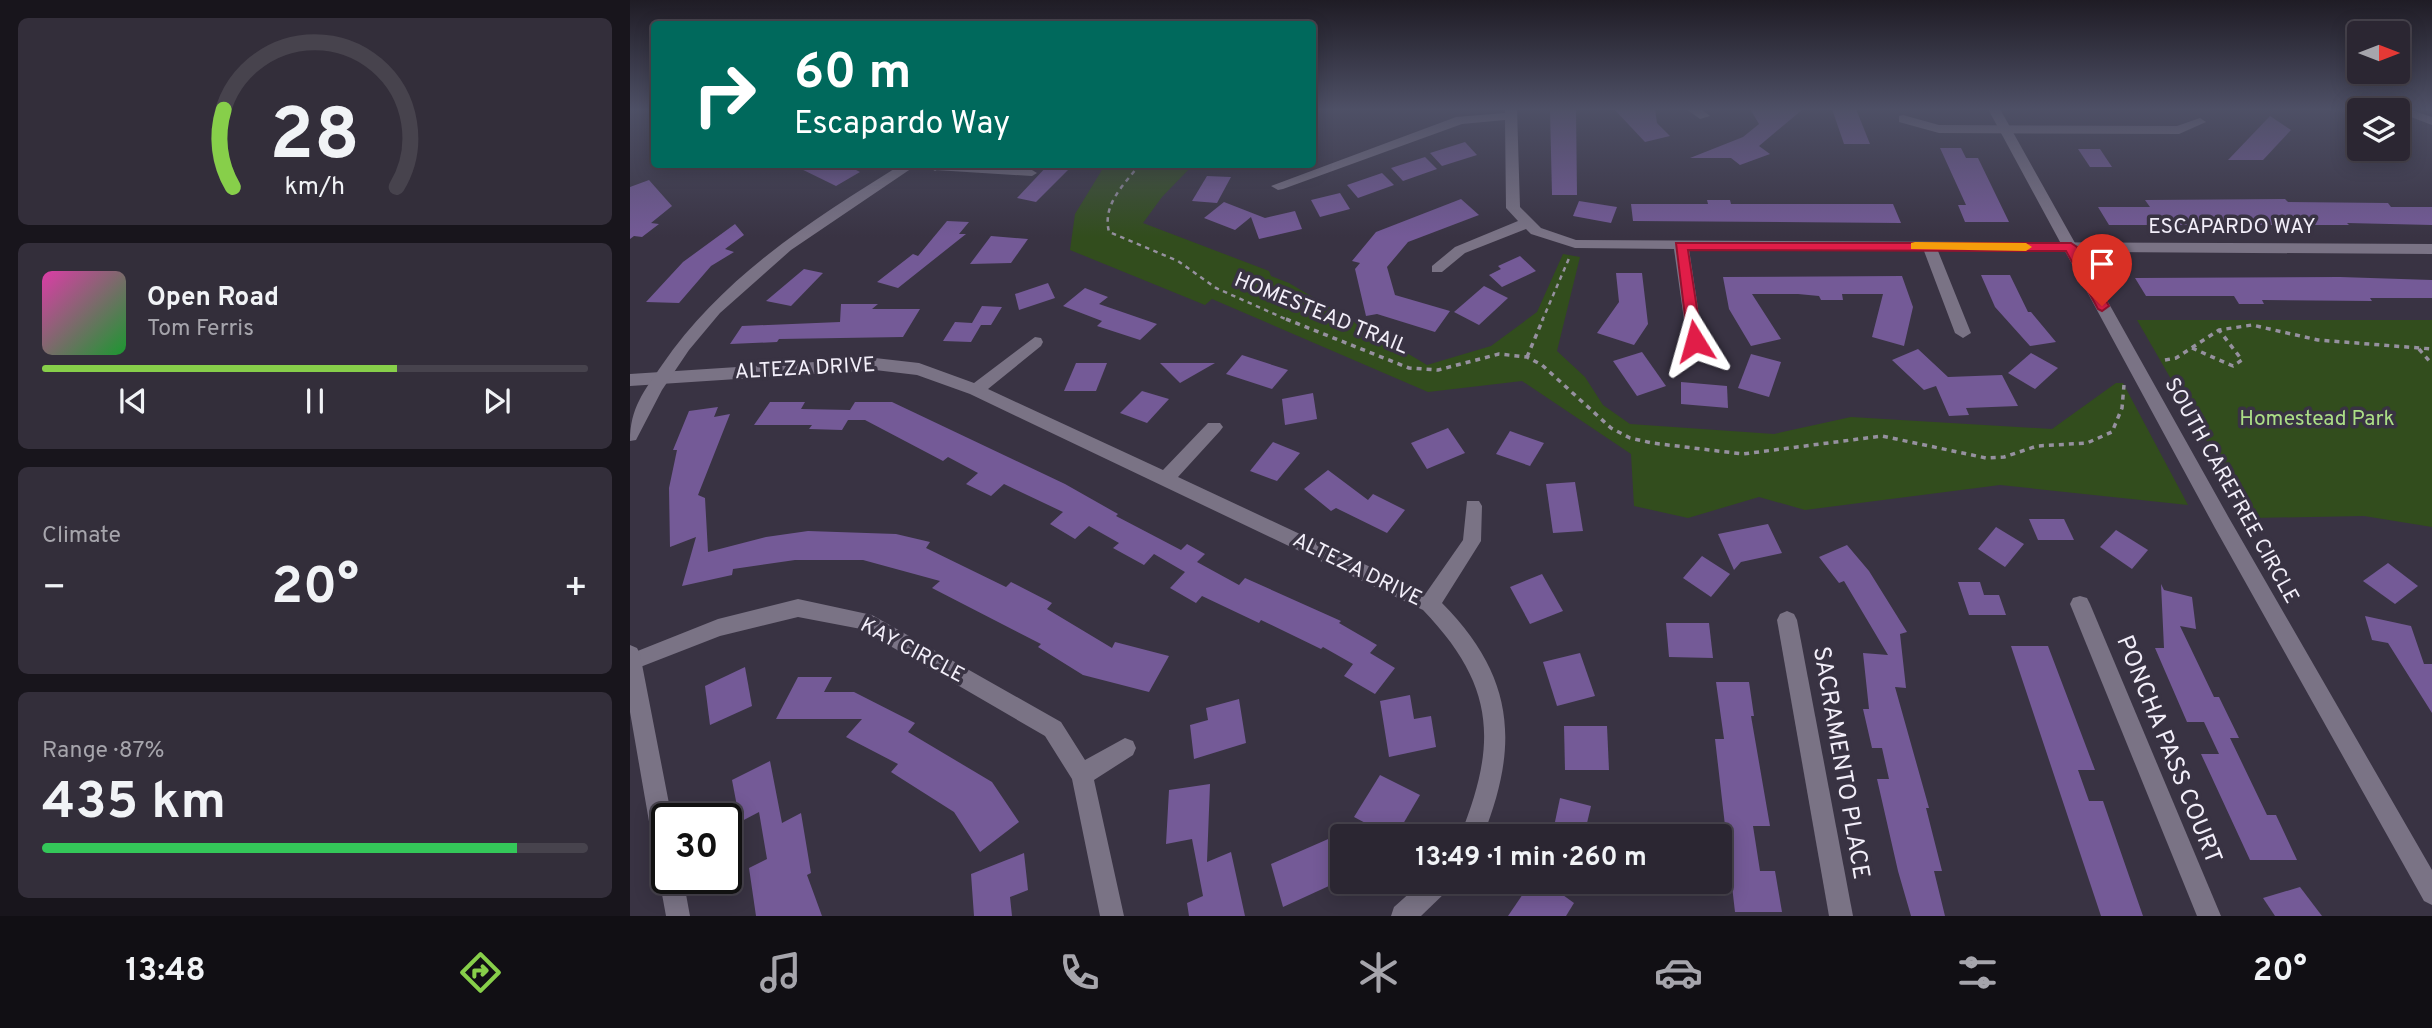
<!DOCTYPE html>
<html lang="en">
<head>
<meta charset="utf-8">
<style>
	body { margin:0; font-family:Overpass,sans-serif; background:#332e3a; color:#f1f3f6; height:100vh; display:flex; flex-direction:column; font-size:26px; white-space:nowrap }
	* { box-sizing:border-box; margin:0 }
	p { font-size:23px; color:#a6a5ac }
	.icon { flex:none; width:38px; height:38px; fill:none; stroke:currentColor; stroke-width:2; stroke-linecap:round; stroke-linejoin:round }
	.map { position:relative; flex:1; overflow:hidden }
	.panel { display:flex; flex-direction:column; gap:18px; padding:18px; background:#18151c; width:630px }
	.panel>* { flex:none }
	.banner { position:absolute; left:21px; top:21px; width:665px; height:147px; border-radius:7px; box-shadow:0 4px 18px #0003,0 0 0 2px #47434d; background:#00695c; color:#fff; overflow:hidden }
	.needle { width:46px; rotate:90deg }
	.buttons { position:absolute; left:1717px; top:21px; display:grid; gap:14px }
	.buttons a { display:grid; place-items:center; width:63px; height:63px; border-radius:7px; background:#2b2632; box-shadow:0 4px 18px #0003,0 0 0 2px #47434d; font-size:35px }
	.speed { position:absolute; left:21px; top:803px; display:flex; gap:14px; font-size:35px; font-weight:700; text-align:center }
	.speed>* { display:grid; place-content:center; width:91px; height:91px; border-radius:50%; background:#2b2632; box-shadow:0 4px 18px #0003,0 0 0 2px #47434d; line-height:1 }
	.speed .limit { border:4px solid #111; border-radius:10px; background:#fff; color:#111 }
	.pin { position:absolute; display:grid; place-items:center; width:60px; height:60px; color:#fff; margin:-72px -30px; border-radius:50% 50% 50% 0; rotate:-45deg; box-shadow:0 0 7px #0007 }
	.pin .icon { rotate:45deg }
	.me { position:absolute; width:77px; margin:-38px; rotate:352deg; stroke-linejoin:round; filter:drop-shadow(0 0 5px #0008) }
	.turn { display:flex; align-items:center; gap:24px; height:147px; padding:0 28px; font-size:32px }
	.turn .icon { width:91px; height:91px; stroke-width:2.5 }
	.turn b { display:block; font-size:49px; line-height:60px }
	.big { font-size:52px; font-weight:700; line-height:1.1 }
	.panel .tile { flex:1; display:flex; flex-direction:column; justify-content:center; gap:10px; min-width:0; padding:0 24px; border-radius:10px; background:#332e3a }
	.panel .dial { align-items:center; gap:0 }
	.dial svg { height:182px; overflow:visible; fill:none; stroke:#47434d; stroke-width:7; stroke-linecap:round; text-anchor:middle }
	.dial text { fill:#f1f3f6; stroke:none }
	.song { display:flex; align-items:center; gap:21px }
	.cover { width:84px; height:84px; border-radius:10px; background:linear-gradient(135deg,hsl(320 70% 55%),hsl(130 70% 35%)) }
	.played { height:7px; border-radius:4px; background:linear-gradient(90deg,#87cf4a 65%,#47434d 65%) }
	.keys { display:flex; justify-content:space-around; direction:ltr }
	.heat { display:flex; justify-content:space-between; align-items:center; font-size:38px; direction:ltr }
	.charge { height:10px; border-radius:5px; background:linear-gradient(90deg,#34c759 87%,#47434d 0) }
	.trip { position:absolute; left:700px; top:824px; width:402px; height:70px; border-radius:7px; background:#2b2632; box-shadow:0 4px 18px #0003,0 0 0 2px #47434d; font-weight:700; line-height:70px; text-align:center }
	.menu { display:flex; height:112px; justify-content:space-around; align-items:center; background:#110f14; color:#a6a5ac }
	.menu .icon { width:49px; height:49px }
	.menu .on { color:#87cf4a }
	.menu b { font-size:32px; color:#f1f3f6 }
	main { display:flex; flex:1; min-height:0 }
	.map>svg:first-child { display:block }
	.green { fill:#324d1d }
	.building { fill:#745a97 }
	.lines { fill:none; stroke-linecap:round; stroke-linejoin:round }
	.path-far1 { stroke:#96919f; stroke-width:2.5; stroke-dasharray:4.5 4.5; stroke-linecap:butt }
	.path { stroke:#96919f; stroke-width:3.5; stroke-dasharray:5 5; stroke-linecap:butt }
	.service { fill:#7a7385; fill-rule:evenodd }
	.minor { fill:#7a7385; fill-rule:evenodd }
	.tertiary { fill:#7a7385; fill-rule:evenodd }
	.secondary { fill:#7a7385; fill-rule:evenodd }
	.route { fill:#e11d48; stroke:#92132f; stroke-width:2 }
	.slow { fill:#f59e0b }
	.labels { text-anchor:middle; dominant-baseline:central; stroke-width:7; stroke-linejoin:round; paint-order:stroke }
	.street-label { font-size:21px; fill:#f2eef9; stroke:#393343 }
	.park-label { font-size:21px; fill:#abde86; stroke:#393343 }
	.near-street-label { font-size:24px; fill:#f2eef9; stroke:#393343 }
</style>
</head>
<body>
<main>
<section class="panel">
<div class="tile dial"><svg viewBox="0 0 100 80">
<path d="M14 69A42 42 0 1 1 86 69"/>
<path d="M14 69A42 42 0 0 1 10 35" stroke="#87cf4a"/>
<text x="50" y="56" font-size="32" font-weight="700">28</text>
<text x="50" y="72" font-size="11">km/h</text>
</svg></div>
<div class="tile">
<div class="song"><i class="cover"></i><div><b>Open Road</b><p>Tom Ferris</p></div></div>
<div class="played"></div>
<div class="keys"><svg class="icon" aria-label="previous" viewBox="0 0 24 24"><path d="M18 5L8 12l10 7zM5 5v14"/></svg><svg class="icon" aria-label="pause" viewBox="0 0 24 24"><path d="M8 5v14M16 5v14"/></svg><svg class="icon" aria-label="next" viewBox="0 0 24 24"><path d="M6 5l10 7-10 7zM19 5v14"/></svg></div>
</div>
<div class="tile"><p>Climate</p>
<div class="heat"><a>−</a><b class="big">20°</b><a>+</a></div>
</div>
<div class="tile"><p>Range · 87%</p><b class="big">435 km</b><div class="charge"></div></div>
</section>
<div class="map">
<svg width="1802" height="916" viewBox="0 0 1802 916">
	<rect width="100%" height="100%" fill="#393343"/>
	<!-- green -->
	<g class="green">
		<polygon points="475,165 563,165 532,197 513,223 639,271 641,276 659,283 797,365 861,346 907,312 933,254 950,257 927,351 955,377 973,405 1000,424 1144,434 1221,417 1422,429 1486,383 1493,383 1558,505 1370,485 1175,510 1129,497 1058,518 1004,506 1001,454 892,381 798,392 582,299 575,305 440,250 445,214"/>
		<polygon points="1507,320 1802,320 1802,527 1734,516 1621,518"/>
	</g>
	<!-- building -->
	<g class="building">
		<polygon points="920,109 946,109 947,195 922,195"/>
		<polygon points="984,109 1025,109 1027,123 1040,136 1015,142"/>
		<polygon points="1120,109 1173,109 1129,146 1140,154 1110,165 1101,158 1060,158 1113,137 1129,124"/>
		<polygon points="1202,109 1226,109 1240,144 1214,144"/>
		<polygon points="1640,116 1661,130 1633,160 1598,160"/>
		<polygon points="835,142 847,155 812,166 800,153"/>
		<polygon points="1310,148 1331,148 1336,158 1348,158 1379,222 1335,222 1328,205 1336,205"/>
		<polygon points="1448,149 1470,149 1482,167 1460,167"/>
		<polygon points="795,157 807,169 773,181 761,168"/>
		<polygon points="161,164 214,164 230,172 206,186"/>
		<polygon points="419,164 444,164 406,202 387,198"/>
		<polygon points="752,173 764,185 728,198 717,185"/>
		<polygon points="577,176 601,177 587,203 562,201"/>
		<polygon points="19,180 42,206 21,223 29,224 12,237 4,236 0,239 0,187"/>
		<polygon points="710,193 720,209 690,217 681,200"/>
		<polygon points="831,199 849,215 778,242 757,267 765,295 820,311 805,332 747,314 736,316 725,269 730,263 722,261 746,232"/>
		<polygon points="1655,199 1658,202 1758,203 1761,207 1802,207 1802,225 1717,223 1719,225 1479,225 1468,207 1520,207 1515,200"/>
		<polygon points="1077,200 1100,200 1101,204 1263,204 1271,223 1003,221 1001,204 1078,204"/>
		<polygon points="949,201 987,207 981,223 943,216"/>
		<polygon points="594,202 635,218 665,211 672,229 629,239 621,217 605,230 574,218"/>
		<polygon points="317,221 339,222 329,234 336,234 268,288 247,282 283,254 288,256"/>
		<polygon points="105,224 114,235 95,249 104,252 81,266 49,303 16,302 53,262"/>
		<polygon points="361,236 398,239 381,263 340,264"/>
		<polygon points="890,256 906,271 872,287 859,275 871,269 868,266"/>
		<polygon points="174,269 193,273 161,306 136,301"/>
		<polygon points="986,273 1012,273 1018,324 1004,345 967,333 989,302"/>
		<polygon points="1351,275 1380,275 1398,312 1401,312 1426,342 1400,346 1365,307"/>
		<polygon points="1272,276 1283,307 1274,346 1242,337 1253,294 1212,294 1213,300 1191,300 1189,296 1168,294 1122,294 1151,339 1121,346 1099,309 1093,277"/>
		<polygon points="1710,277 1802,280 1802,298 1740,298 1742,301 1632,300 1634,304 1609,304 1604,296 1516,296 1505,278"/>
		<polygon points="418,283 425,298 389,310 385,294"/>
		<polygon points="854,286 878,298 849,325 824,312"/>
		<polygon points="455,288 478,297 469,304 527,324 510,340 467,326 472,321 433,306"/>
		<polygon points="211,304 248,304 242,309 290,309 273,337 149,339 147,342 100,344 112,326 210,322"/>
		<polygon points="352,306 372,307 361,325 351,325 341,342 313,341 325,322 342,323"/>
		<polygon points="1288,349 1318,377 1372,375 1388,406 1336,408 1339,415 1319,416 1306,386 1294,390 1262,360"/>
		<polygon points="1012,352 1036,386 1007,396 983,361"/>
		<polygon points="1401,353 1428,368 1405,389 1378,373"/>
		<polygon points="1121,354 1151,362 1139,397 1108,388"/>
		<polygon points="612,355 658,370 642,389 596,374"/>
		<polygon points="446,363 477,363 466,391 434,391"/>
		<polygon points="530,363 585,363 550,383"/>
		<polygon points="1051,382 1097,386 1098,408 1051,404"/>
		<polygon points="512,391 539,399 517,423 490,413"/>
		<polygon points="683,393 687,419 655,425 652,399"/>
		<polygon points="140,402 175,402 171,409 220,410 225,402 262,402 435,484 488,514 486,516 551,550 557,544 575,554 567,562 609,585 615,578 711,621 709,623 747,645 740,653 765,668 745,694 714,676 723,664 693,647 691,649 631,620 629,623 572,596 566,603 540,588 555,572 524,554 514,565 483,548 489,543 459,526 445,539 420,524 433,512 374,484 361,496 336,484 348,473 318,457 313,461 235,420 218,420 212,430 179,429 182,425 124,425"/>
		<polygon points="88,407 84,417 100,414 68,495 75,498 78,552 136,537 178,531 266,534 300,542 296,548 376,587 381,582 422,603 417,609 482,648 485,642 539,656 519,692 453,675 408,647 411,644 302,588 310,581 233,560 165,560 103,569 102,575 52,586 66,537 40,547 39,488 47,450 43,450 59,411"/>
		<polygon points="818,428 835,453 797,469 781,443"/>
		<polygon points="880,431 914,443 900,466 866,454"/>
		<polygon points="643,442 670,453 647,481 620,471"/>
		<polygon points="698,470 738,500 743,494 775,510 757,533 706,508 701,511 674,489"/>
		<polygon points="945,482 953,531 923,533 916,484"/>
		<polygon points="1399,519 1434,519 1444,540 1408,540"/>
		<polygon points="1138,524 1152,553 1111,562 1104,570 1088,534"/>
		<polygon points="1366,527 1394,544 1375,567 1348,549"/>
		<polygon points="1486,530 1518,550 1502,569 1470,547"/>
		<polygon points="1217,545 1239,571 1277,632 1270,634 1276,688 1265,687 1299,808 1296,808 1312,871 1304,871 1315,916 1281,916 1268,871 1247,779 1259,779 1252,748 1242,748 1233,709 1239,709 1233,653 1258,655 1214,581 1209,583 1189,557"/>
		<polygon points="1072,556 1100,574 1081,597 1053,578"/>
		<polygon points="1758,563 1788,586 1765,604 1733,581"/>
		<polygon points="912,574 933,611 900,624 880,587"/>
		<polygon points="1328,582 1350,582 1354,595 1369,595 1376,615 1339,615"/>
		<polygon points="1531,584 1534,590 1562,597 1566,629 1550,626 1584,697 1589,697 1609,738 1600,738 1637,815 1646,815 1667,860 1620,860 1571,754 1589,754 1574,722 1557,722 1525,648 1534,648"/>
		<polygon points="1735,616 1781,626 1794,664 1802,664 1802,713 1758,643 1742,640"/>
		<polygon points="1036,623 1079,623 1083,658 1039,657"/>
		<polygon points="1381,646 1418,646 1465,770 1448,770 1459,801 1473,801 1513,916 1471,916"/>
		<polygon points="950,653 965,696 927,706 913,662"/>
		<polygon points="115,667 122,706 80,725 75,686"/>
		<polygon points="168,677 202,677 194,692 224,692 285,723 278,732 362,782 389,822 350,852 324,812 261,772 268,764 216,737 232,719 146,719"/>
		<polygon points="1086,682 1119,682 1124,716 1121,716 1140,826 1123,826 1130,871 1145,871 1152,912 1105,912 1085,739 1094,739"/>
		<polygon points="780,695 784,719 801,716 806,747 759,757 750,701"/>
		<polygon points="609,699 616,743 564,759 560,725 578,720 576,708"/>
		<polygon points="934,726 977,726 979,770 935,770"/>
		<polygon points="140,761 152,823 171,813 181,873 177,875 192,916 126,916 119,868 137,859 129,812 110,822 102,780"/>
		<polygon points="750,775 790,795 766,836 760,836 724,817"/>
		<polygon points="580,784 577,862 601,852 615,916 559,916 557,903 573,896 562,839 536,844 539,790"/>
		<polygon points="930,798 961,806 954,836 922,836"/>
		<polygon points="712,833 712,880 653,907 641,864"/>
		<polygon points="394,853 398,890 380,897 382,916 344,916 341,874"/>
		<polygon points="901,882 915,882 944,903 936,916 878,916"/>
		<polygon points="1670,887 1692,916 1645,916 1633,898"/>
	</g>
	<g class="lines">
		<!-- path-far1 -->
		<g class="path-far1">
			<path d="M510,164c-16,21 -38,40 -31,68l69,29 38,27 74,33"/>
			<polyline points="912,321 940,256"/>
		</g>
		<!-- path -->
		<g class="path">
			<polyline points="656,319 779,368 808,370 869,354 897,357 912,365 981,428 1000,438 1022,443 1113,454 1252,436 1356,458 1374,457 1407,446 1457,443 1482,432 1492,408 1494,385"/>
			<polyline points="1562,348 1603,366 1612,360 1589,330"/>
			<polyline points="1789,349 1802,364"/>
			<polyline points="897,357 913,319"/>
			<polyline points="1535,360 1546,358 1589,330 1622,325 1688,340 1802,349"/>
		</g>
		<!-- service -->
		<polygon class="service" points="309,164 402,170 407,173 402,176 305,170 300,167"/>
		<!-- minor -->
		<g class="minor">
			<polygon points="875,109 887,109 890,207 911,228 946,240 1802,244 1802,254 1308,251 1341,333 1333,338 1325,333 1294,251 1059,249 1073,341 1065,346 1057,341 1044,249 945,248 901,234 896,229 835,253 812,272 802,272 802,266 825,247 888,221 876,208 875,120 832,124 653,189 648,190 641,186 826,117 875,113"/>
			<polygon points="1056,109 1071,109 1080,116 1070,119"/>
			<polygon points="1760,109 1778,109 1802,117 1802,125"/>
			<polygon points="1273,115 1309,125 1547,126 1570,118 1576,122 1549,134 1309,133 1269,122 1269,116"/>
			<polygon points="294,164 310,164 312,167 305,171"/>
			<path d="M405,337l6,1 2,4 -2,4 -53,43 175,81 45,-47h12l3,4 -3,4 -42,46 248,116 37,-53 4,-39h12l3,5 -1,35 -39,62c72,73 78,140 41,233h-23c38,-94 35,-151 -37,-226l-453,-216 -53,-19 -42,-5 -245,16v-12l245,-16 44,5 55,20z"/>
			<polygon points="1450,596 1457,598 1460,604 1591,916 1567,916 1440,604 1443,598"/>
			<polygon points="168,599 242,615 431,722 455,760 495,738 503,741 506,748 503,755 464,780 494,916 470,916 442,779 415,736 231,629 168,617 90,636 0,671 0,654 88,619"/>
			<polygon points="1157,611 1164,614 1167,620 1223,916 1199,916 1147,620 1150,614"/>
			<polygon points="792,882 822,882 818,890 791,916 761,916 764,907"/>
		</g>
		<!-- tertiary -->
		<g class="tertiary">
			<path d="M272,164h16l-127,86 -71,63 -31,37 -27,40 -26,50 -6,1c0,-33 14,-50 32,-76 61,-89 150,-145 240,-201z"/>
			<polygon points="0,645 7,648 10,654 42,819 37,819 37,868 29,864 25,856 0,712"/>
			<polygon points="37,868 37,878 53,878 60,916 36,916 29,878 33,870"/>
		</g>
		<!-- secondary -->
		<polygon class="secondary" points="1358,109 1370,109 1599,518 1802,870 1802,905 1794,901 1585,528"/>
	</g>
	<!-- sky -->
	<linearGradient id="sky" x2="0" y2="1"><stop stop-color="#1f1c25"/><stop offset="0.46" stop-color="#4e5066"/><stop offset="1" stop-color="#4e5066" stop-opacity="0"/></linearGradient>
	<rect width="1802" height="237" fill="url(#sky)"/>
	<!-- route -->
	<polygon class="route" points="1046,243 1441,243 1447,247 1479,306 1472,311 1468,309 1436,251 1058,250 1072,341 1065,346 1058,341"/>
	<!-- slow -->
	<polygon class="slow" points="1285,242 1396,243 1402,247 1396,251 1281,249 1281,243"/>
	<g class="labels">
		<!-- street labels -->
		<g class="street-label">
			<text x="1602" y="227">ESCAPARDO WAY</text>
			<text transform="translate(691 314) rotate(22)">HOMESTEAD TRAIL</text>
			<text transform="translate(175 369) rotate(-3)">ALTEZA DRIVE</text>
			<text transform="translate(1601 491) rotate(61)">SOUTH CAREFREE CIRCLE</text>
			<text transform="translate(727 570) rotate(26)">ALTEZA DRIVE</text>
			<text transform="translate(282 651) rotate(28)">KAY CIRCLE</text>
		</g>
		<!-- park labels -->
		<g class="park-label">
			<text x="1687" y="419">Homestead Park</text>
		</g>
		<!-- near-street labels -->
		<g class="near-street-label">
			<text transform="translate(1538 750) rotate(68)">PONCHA PASS COURT</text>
			<text transform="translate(1210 763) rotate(80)">SACRAMENTO PLACE</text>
		</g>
	</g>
</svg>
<div class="buttons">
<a><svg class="needle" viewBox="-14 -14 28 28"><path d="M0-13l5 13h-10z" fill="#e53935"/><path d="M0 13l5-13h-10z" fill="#a6a5ac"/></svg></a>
<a><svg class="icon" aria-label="layers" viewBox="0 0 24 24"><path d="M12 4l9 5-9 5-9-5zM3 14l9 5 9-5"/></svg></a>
</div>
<div class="speed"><div class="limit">30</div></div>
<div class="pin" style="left:1472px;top:306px;background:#d93025"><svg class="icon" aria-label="arrive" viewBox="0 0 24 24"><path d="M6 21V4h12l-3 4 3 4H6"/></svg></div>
<svg class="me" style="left:1065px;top:341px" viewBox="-20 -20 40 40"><path d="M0-17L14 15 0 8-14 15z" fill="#e11d48" stroke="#fff" stroke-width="4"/></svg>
<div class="trip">13:49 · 1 min · 260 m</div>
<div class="banner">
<div class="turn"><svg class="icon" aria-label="right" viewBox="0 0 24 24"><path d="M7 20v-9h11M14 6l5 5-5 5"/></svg><div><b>60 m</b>Escapardo Way</div></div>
</div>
</div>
</main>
<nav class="menu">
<b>13:48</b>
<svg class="icon on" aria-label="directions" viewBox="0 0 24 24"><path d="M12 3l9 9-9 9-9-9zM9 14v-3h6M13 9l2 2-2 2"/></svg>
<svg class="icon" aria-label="music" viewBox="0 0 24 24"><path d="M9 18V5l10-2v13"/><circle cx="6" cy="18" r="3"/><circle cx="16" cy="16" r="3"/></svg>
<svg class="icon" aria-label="phone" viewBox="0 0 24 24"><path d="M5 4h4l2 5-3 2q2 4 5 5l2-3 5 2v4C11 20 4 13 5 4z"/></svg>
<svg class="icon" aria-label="climate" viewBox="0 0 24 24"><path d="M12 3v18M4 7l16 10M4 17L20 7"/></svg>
<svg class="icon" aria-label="car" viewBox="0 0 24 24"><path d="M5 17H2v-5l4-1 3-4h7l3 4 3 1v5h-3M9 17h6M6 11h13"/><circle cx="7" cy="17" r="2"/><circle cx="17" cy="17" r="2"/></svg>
<svg class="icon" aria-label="filters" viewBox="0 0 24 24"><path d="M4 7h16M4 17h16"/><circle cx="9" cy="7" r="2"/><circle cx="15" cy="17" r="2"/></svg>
<b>20°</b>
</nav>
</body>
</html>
